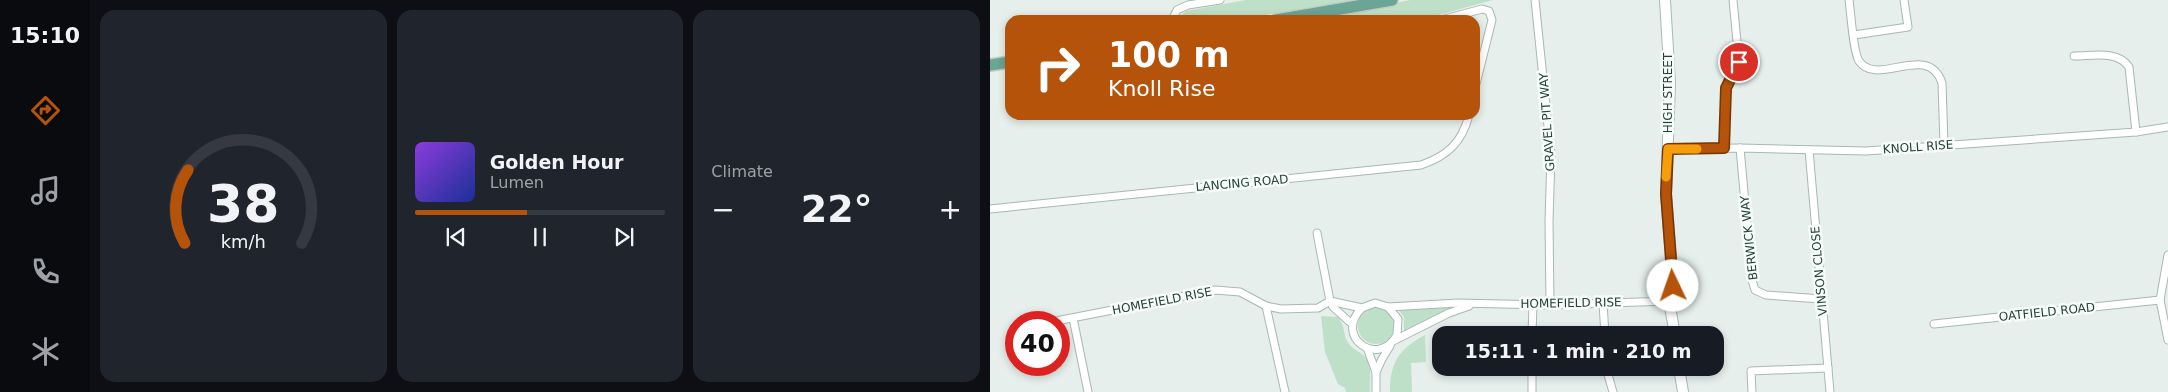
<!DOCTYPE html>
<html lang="en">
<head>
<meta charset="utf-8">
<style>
	body { margin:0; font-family:"DejaVu Sans",sans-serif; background:#20242c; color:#f1f3f6; height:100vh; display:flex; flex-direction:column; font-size:19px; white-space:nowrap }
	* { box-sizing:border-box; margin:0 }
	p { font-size:16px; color:#9ea1a6 }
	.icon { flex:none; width:28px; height:28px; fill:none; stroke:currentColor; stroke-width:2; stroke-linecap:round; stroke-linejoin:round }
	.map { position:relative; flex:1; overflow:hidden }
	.sheet { display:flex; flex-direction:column; gap:10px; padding:10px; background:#0d0f14; width:900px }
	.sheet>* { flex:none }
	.top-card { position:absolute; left:15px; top:15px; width:475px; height:105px; border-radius:15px; box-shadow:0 2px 8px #0003; background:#b45309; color:#fff; overflow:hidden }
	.speed { position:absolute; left:15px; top:311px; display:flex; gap:10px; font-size:25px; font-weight:700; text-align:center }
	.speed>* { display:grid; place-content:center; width:65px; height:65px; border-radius:50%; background:#171b24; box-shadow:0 2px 8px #0003; line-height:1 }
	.speed .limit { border:8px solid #d22; background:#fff; color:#111 }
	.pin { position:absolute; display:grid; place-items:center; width:42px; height:42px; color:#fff; margin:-21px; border:2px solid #fff; border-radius:50%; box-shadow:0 1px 5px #0007 }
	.me { position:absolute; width:55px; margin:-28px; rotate:357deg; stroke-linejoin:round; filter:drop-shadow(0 0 4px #0008) }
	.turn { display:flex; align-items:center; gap:18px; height:105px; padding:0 20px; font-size:22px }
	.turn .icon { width:65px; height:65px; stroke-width:2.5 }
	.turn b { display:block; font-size:35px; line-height:42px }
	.big { font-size:38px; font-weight:700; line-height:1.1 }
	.sheet .widget { flex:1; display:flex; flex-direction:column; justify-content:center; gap:8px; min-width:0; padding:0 18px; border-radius:15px; background:#20242c }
	.sheet .dial { align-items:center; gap:0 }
	.dial svg { height:130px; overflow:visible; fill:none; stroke:#363941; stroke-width:7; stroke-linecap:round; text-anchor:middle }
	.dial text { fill:#f1f3f6; stroke:none }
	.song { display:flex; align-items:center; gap:15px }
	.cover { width:60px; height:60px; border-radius:8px; background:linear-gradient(135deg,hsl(270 70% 55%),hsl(230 70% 35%)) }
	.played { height:5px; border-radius:2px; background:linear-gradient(90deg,#b45309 45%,#363941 45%) }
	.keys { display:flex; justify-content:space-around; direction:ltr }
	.heat { display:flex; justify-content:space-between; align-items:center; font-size:28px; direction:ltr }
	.sheet .tiles { flex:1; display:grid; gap:10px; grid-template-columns:repeat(3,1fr) }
	.trip { position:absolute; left:442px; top:326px; width:292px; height:50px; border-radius:15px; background:#171b24; box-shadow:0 2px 8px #0003; font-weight:700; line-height:50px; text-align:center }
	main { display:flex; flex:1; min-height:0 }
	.menu { display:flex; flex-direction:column; width:90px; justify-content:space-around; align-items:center; background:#090b0e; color:#9ea1a6 }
	.menu .icon { width:35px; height:35px }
	.menu .on { color:#b45309 }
	.menu b { font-size:22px; color:#f1f3f6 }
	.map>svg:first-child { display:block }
	.green { fill:#bfe0c8 }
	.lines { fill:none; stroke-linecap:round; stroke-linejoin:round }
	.street-casing { stroke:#a8b8b2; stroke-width:9 }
	.secondary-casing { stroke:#a4bbb3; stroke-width:12 }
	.primary-casing { stroke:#c2cac8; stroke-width:14 }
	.street { stroke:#fff; stroke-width:7 }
	.secondary { stroke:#fff; stroke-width:10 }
	.primary { stroke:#6aa596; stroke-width:11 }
	.route-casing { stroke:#753606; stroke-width:12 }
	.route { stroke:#b45309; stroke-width:9 }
	.slow { stroke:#f59e0b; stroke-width:9 }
	.labels { text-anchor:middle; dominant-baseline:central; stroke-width:5; stroke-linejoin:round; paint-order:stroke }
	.street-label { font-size:12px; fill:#24423a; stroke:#f7fbf9 }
</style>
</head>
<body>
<main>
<nav class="menu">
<b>15:10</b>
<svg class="icon on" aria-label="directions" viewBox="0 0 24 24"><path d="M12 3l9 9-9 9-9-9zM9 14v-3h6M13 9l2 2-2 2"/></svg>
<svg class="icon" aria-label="music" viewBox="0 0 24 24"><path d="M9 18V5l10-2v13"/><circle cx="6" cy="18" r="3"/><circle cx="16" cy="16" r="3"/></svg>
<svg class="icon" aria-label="phone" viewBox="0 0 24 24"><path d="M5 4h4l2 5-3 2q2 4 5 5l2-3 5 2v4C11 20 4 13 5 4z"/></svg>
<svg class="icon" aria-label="climate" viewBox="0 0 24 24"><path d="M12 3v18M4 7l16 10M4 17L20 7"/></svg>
</nav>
<section class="sheet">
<div class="tiles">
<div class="widget dial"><svg viewBox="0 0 100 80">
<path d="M14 69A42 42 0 1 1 86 69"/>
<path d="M14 69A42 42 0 0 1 16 24" stroke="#b45309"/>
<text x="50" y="56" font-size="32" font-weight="700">38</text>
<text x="50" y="72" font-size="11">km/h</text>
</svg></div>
<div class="widget">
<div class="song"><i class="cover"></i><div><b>Golden Hour</b><p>Lumen</p></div></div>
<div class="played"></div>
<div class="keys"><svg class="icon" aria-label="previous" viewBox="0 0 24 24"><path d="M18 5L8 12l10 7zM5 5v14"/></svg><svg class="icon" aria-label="pause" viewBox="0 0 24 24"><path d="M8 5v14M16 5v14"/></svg><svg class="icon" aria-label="next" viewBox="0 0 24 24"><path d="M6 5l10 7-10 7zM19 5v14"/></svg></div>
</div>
<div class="widget"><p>Climate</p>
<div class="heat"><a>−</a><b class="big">22°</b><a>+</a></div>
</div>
</div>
</section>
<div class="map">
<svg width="1178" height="392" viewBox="0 0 1178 392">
	<rect width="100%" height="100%" fill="#e6efeb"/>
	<!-- green -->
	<g class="green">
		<polygon points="256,0 364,0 245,20 191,20 191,16 196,11"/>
		<polygon points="420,0 503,0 430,20 323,20"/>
		<polygon points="462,307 414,333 414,317 408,309"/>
		<circle cx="386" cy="326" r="18"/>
		<path d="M331,316l17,1c7,10 5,13 8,22 4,9 10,10 17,16 11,8 6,25 7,37h-24l-1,-4 -7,-4 -13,-32z"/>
		<path d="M435,335l1,27 -15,1 1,29h-22c0,-30 9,-43 35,-57z"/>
	</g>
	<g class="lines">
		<defs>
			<g id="street">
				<polyline points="545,0 561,155 559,221 560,305"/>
				<path d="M859,0c2,13 4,52 10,61 18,27 69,-20 83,22l2,62"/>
				<polyline points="182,20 187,10 198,5 230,0"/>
				<polyline points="451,20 492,9 499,11 502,20 485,88"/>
				<polyline points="864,35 918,27 914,0"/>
				<path d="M1084,56c19,0 43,-6 55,11l7,65"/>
				<polyline points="750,148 762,280 765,290 776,295 831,299"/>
				<polyline points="678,149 750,148 876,151 1146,132 1178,127"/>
				<polyline points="735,149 736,88 749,62 743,0"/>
				<polyline points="819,150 840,392"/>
				<path d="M0,209l431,-44c26,-9 41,-22 48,-50"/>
				<polyline points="327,233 340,301 343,307 362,324"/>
				<polyline points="1178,255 1170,300 1178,340"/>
				<polyline points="613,303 615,335"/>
				<polyline points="276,306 295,392"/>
				<path d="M372,308c-29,28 16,61 35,27l1,-16 -10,-12"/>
				<polyline points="83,318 98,392"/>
				<polyline points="61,322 225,290 250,292 276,306 291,309 328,308 340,301 372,308 385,303 398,307 468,303 560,305 679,301"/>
				<polyline points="944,324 1170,300"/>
				<polyline points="542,335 543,304"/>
				<polyline points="405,340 459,313 479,306"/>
				<polyline points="377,348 386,372 386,392"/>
				<polyline points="542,368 542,392"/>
				<polyline points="616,368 623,392"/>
				<polyline points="386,372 392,359 400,346"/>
				<polyline points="762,392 761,371 838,368"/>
			</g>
			<g id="secondary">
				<polyline points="675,0 680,83 676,194 683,281 679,301 685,335"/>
				<polyline points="689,368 693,392"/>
			</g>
			<g id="primary">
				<polyline points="286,20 402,0"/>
				<polyline points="0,65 20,62"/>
			</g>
		</defs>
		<!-- street casing -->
		<use href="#street" class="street-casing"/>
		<!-- secondary casing -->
		<use href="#secondary" class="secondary-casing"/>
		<!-- primary casing -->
		<use href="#primary" class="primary-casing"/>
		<!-- street -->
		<use href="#street" class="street"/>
		<!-- secondary -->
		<use href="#secondary" class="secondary"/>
		<!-- primary -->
		<use href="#primary" class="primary"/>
	</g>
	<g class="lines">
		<defs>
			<polyline id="route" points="683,286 676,194 678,149 734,148 736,88 749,62"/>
		</defs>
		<!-- route casing -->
		<use href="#route" class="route-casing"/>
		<!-- route -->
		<use href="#route" class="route"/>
		<!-- slow -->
		<polyline class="slow" points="676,177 678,149 707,149"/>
	</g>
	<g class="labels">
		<!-- street labels -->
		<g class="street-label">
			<text transform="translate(678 93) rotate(-90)">HIGH STREET</text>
			<text transform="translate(557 122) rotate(-94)">GRAVEL PIT WAY</text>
			<text transform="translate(928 147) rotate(-4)">KNOLL RISE</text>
			<text transform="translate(252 183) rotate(-5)">LANCING ROAD</text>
			<text transform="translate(759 238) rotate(-96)">BERWICK WAY</text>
			<text transform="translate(829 271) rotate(-95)">VINSON CLOSE</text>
			<text transform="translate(172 301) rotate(-11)">HOMEFIELD RISE</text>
			<text transform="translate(581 303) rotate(-1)">HOMEFIELD RISE</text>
			<text transform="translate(1057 312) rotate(-6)">OATFIELD ROAD</text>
		</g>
	</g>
</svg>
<div class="speed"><div class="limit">40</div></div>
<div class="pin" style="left:749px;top:62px;background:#d93025"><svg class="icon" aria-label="arrive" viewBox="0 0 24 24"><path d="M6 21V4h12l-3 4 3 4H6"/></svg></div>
<svg class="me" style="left:683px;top:286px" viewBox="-20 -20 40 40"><circle r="19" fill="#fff"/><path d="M0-13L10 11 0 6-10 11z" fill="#b45309"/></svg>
<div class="trip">15:11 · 1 min · 210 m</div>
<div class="top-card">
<div class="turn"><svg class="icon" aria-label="right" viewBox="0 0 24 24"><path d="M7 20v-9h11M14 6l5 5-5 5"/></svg><div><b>100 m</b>Knoll Rise</div></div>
</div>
</div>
</main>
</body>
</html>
